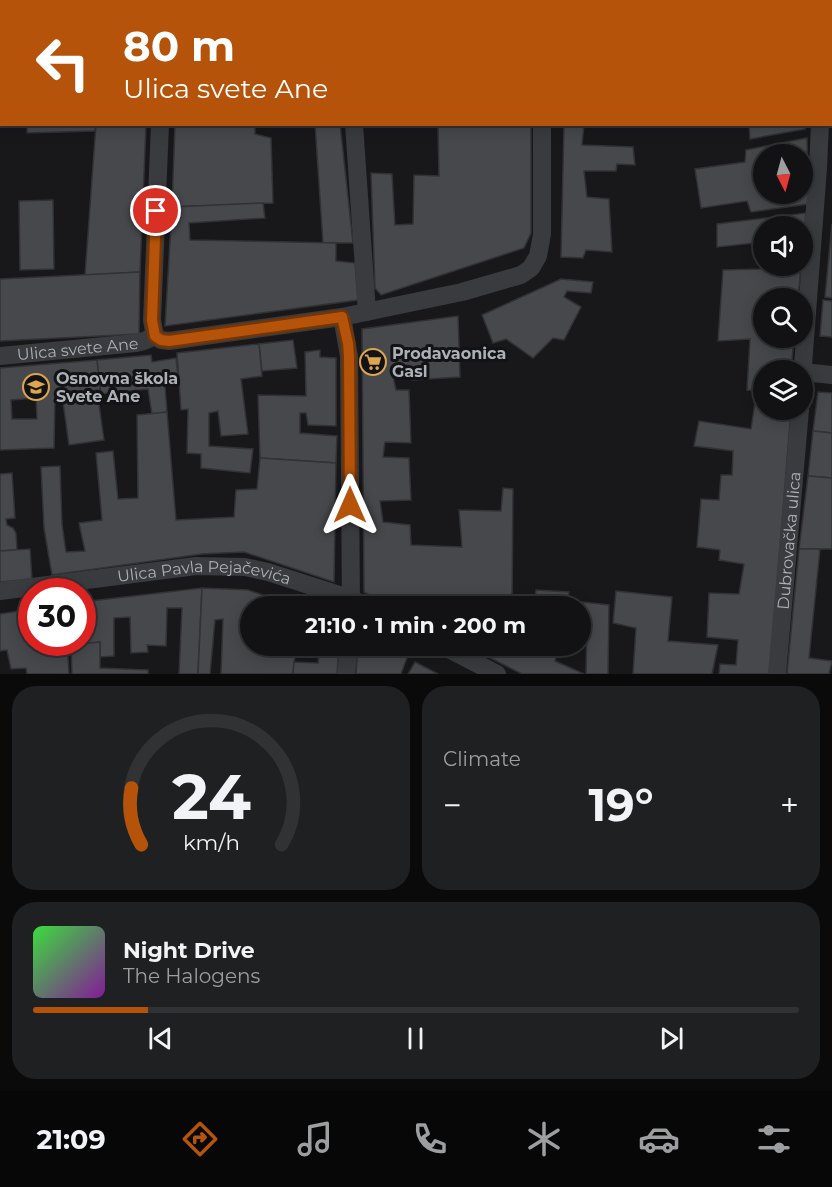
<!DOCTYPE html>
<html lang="en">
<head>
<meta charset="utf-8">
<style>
	body { margin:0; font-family:Montserrat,sans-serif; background:#1f2022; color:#f1f3f6; height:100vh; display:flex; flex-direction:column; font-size:22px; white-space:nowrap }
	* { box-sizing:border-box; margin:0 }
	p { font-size:20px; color:#9c9ea0 }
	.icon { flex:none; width:33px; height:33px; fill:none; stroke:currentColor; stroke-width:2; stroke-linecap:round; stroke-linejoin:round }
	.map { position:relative; height:674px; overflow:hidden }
	.drawer { display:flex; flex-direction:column; gap:12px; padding:12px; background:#0a0a0b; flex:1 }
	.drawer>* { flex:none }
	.banner { position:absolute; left:0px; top:0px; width:832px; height:126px; box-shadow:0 3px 15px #0003,0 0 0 2px #313234; background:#b45309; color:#fff; overflow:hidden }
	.needle { width:39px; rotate:174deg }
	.controls { position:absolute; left:753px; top:144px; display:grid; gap:12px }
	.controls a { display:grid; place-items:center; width:60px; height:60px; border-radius:50%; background:#121214; box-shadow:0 3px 15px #0003,0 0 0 2px #313234; font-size:30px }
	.speed { position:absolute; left:18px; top:578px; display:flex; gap:12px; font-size:30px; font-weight:700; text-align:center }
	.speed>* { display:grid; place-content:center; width:78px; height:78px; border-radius:50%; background:#121214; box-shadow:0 3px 15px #0003,0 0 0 2px #313234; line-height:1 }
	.speed .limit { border:9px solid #d22; background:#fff; color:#111 }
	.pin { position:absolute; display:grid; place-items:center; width:51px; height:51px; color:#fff; margin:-26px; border:3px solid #fff; border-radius:50%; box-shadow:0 2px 6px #0007 }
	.me { position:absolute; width:66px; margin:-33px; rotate:0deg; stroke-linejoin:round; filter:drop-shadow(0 0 4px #0008) }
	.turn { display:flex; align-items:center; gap:21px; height:126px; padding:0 24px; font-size:27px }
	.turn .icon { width:78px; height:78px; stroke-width:2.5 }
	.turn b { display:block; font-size:42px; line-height:51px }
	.big { font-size:45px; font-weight:700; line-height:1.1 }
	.drawer .card { flex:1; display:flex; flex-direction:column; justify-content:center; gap:9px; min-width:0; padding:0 21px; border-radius:24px; background:#1f2022 }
	.drawer .dial { align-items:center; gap:0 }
	.dial svg { height:156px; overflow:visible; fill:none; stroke:#313234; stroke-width:7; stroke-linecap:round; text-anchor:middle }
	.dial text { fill:#f1f3f6; stroke:none }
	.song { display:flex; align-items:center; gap:18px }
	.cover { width:72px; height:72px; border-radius:9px; background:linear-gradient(135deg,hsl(120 70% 55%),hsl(290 70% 35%)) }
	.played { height:6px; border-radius:3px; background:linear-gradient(90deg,#b45309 15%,#313234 15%) }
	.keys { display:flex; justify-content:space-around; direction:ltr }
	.heat { display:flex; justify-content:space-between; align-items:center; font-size:33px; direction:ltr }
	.drawer .tiles { flex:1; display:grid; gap:12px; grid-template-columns:1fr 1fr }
	.card:last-child { grid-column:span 2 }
	.trip { position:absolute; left:240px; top:596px; width:351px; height:60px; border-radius:30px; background:#121214; box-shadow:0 3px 15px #0003,0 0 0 2px #313234; font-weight:700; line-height:60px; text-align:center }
	.menu { display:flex; height:96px; justify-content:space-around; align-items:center; background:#070708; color:#9c9ea0 }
	.menu .icon { width:42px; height:42px }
	.menu .current { color:#b45309 }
	.menu b { font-size:27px; color:#f1f3f6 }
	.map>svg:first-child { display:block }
	.building { fill:#47484c; stroke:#323236; stroke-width:1.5; fill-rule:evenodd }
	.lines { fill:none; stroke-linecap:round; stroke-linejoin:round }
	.street { stroke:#3a3b3e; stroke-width:18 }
	.route-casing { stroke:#753606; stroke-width:15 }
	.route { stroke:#b45309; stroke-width:10 }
	.labels { text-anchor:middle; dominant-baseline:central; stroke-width:6; stroke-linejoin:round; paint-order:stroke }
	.street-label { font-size:16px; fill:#acb0b8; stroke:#131315 }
	.poi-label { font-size:16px; font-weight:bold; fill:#acb0b8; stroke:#131315; text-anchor:start }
</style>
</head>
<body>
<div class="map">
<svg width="832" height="674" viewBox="0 0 832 674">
	<rect width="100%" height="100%" fill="#18181a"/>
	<!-- building -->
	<g class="building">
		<polygon points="0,0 28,0 28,2 2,2 2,24 0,24"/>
		<rect x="64" y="0" width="86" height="2"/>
		<polygon points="179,0 241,1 241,2 179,2"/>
		<rect x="428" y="0" width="103" height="2"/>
		<rect x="725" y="0" width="91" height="2"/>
		<polygon points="27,124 96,124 95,131 27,133"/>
		<polygon points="96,124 146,125 140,272 85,275"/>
		<polygon points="175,124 255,124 255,134 271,138 273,203 172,207"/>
		<polygon points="315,124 340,124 353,243 323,243"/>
		<polygon points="451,124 531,124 531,233 524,248 381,295 375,288 371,173 392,174 395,225 413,224 414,175 439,176 438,127"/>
		<polygon points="564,124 584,124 582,145 633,147 635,165 617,164 616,171 584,171 587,197 609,199 612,252 586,250 583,258 561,257"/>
		<polygon points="749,124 806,124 805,129 750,139"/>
		<path d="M807,138l1,66 -57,8 -4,-11 -46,7 -6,-39 50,-7 1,-12zM764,154h38v40h-38z"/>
		<polygon points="53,200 54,269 20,270 19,201"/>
		<polygon points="263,203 265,218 189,223 190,240 336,243 336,261 355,263 358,300 165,326 172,207"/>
		<polygon points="806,213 802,249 802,226 764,226 764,242 717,247 717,224"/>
		<polygon points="832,224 832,298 825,297"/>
		<polygon points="764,253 764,266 801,266 798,298 764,298 764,338 794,338 791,370 764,370 764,391 747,390 750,339 718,341 723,270 761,269"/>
		<polygon points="140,272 139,334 0,341 0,279"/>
		<polygon points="561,279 593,282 591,293 567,291 564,297 581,307 564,340 553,338 533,358 506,339 493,343 482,315"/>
		<polygon points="823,300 832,301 832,337 820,336"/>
		<polygon points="458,316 460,377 412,380 408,365 391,367 396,390 409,390 411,443 385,442 383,457 409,458 411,500 380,501 383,522 410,525 411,545 462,547 459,510 501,511 503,488 513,489 512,606 389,606 364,592 362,329"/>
		<polygon points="293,340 297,368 262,371 259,344"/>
		<polygon points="259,344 262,376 241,379 248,434 221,436 218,411 209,413 209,446 253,449 250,473 201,468 201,454 187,453 188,409 181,410 177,353"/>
		<polygon points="320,350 320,357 336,358 336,426 308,425 306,413 300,413 300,433 337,436 336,463 260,458 258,395 306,396 305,352"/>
		<polygon points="151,355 152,362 176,358 179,386 165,386 167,412 152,414 148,389 101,394 97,360"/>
		<path d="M97,360l3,30 -45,6 -1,52 -54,2v-82zM36,398l1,21h-25l-1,-19z"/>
		<polygon points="97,390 104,440 69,445 62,395"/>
		<polygon points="818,392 832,393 832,433 813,431"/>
		<polygon points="756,396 764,397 764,410 791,410 770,674 719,674 720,664 736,665 738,640 707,637 709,593 739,594 744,564 719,560 720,550 697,547 701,499 719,500 721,475 732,475 733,451 694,446 699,421 751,429"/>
		<polygon points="167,412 176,520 234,517 236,490 257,489 260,458 336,463 334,582 244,552 202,554 52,575 44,528 41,467 60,466 62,524 66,552 85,551 79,523 102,520 96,453 113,451 118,499 138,498 137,415"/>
		<polygon points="813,431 832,433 832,478 808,476"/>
		<polygon points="12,473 15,518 6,519 7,525 13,528 16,533 17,550 0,551 0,474"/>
		<polygon points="808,476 832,478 832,549 799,549"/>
		<polygon points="30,549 32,579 0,582 0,551"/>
		<polygon points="799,549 820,549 809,658 832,661 829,674 787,674"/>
		<polygon points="202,588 198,674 179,674 182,608 167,608 166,646 147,645 148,652 131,653 130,617 114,618 114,656 100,657 100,642 82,644 82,602"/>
		<polygon points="202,588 248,590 295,606 250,606 250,645 296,645 293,674 221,674 223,619 215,620 210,674 198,674"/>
		<polygon points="536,590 569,592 567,606 534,606"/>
		<polygon points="616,591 672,597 668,641 718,645 712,674 633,674 636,628 613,623"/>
		<polygon points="582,602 609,605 608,674 586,674 587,623 580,624"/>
		<polygon points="32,609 32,642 67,642 69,674 27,674 26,668 11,669 7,650 0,651 0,614"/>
		<polygon points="100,642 100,668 148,670 148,674 72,674 71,645"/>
		<polygon points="320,645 339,645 337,674 293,674 294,662 318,663"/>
		<polygon points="360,645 380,645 407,658 401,674 356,674 358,646"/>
		<polygon points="465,645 560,645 555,661 584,674 522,674"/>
		<polygon points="415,662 438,674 408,674"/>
	</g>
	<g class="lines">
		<!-- street -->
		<g class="street">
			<polyline points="541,0 541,2"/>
			<polyline points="165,2 165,0"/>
			<polyline points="826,2 826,0"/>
			<polyline points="354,124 367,312"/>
			<polyline points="342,317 349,356 351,606"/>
			<polyline points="155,336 161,340 169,341 342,317 462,292 521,275 531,268 538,256 542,234 542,124"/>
			<polyline points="155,336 152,320 160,124"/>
			<path id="s1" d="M0,356l136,-13 8,-2 11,-5"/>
			<polyline points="803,372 832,375"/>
			<polyline points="802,378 818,168 820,124"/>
			<path id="s2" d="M0,591l196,-25 49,1 23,5 84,27 14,7"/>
			<polyline points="441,645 497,674"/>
			<polyline points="346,674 349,645"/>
			<path id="s3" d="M777,674l23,-264"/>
		</g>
	</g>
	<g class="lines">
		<defs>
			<polyline id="route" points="156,211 152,320 155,336 161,340 169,341 342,317 348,343 349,356 350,505"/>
		</defs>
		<!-- route casing -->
		<use href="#route" class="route-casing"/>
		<!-- route -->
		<use href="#route" class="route"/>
	</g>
	<!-- icons -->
	<defs>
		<symbol id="supermarket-ring" viewBox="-11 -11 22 22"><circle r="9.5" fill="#131315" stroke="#dda64d" stroke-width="1.5"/><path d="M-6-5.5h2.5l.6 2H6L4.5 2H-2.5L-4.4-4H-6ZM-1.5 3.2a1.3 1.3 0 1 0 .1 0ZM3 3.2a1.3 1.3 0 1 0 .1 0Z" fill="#dda64d"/></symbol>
		<symbol id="school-ring" viewBox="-11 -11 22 22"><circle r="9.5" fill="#131315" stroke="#dda64d" stroke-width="1.5"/><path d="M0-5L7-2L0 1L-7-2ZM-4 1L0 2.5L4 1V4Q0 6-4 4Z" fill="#dda64d"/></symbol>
	</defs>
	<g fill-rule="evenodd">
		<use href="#supermarket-ring" x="358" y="347" width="30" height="30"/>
		<use href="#school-ring" x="21" y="372" width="30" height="30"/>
	</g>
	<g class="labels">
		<!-- street labels -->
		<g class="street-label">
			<text stroke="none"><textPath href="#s1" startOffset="78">Ulica svete Ane</textPath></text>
			<text stroke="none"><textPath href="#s3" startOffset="134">Dubrovačka ulica</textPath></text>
			<text stroke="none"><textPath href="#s2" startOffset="206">Ulica Pavla Pejačevića</textPath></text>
		</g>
		<!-- poi labels -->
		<g class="poi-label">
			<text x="392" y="353">Prodavaonica<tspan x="392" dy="18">Gasl</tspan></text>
			<text x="56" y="378">Osnovna škola<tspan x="56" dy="18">Svete Ane</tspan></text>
		</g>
	</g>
</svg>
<div class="controls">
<a><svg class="needle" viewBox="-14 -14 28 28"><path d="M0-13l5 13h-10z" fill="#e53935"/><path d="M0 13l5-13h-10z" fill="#9c9ea0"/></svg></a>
<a><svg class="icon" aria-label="sound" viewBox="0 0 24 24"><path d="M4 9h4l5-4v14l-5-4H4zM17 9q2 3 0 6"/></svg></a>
<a><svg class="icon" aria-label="search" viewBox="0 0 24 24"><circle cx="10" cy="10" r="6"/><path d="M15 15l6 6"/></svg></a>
<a><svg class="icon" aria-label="layers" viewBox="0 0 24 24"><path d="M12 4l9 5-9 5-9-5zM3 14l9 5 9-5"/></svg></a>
</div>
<div class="speed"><div class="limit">30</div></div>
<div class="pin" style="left:156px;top:211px;background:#d93025"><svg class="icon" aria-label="arrive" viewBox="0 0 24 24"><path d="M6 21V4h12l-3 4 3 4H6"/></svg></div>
<svg class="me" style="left:350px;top:505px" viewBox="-20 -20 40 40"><path d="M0-17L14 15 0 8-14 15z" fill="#b45309" stroke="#fff" stroke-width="4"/></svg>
<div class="trip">21:10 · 1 min · 200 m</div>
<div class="banner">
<div class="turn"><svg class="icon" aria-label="left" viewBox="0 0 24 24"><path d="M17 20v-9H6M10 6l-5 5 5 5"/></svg><div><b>80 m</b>Ulica svete Ane</div></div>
</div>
</div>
<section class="drawer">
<div class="tiles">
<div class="card dial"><svg viewBox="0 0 100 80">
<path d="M14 69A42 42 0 1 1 86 69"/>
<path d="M14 69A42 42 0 0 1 9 40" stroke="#b45309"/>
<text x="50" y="56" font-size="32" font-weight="700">24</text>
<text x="50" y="72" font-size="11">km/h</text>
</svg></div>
<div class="card"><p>Climate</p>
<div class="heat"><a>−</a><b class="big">19°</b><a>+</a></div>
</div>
<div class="card">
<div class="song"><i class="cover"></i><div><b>Night Drive</b><p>The Halogens</p></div></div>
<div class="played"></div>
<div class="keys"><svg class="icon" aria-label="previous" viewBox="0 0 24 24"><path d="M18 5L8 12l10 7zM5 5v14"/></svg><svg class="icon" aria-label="pause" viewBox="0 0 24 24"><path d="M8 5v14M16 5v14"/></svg><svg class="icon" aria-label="next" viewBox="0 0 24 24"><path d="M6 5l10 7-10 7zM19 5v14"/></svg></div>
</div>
</div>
</section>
<nav class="menu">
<b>21:09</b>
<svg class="icon current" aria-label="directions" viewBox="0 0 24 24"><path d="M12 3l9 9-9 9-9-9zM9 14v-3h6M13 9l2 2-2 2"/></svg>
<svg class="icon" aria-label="music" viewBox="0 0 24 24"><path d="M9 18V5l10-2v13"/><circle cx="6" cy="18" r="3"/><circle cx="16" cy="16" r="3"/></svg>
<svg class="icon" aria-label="phone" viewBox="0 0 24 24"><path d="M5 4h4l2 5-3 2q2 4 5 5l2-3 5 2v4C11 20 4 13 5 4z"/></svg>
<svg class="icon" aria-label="climate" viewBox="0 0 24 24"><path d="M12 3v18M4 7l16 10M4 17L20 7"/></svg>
<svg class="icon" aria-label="car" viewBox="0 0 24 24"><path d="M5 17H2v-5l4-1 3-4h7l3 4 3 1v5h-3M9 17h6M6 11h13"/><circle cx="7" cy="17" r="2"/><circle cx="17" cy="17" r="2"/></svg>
<svg class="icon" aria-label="filters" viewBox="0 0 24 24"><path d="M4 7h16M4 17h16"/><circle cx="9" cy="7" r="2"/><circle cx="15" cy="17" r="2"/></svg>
</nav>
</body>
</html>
